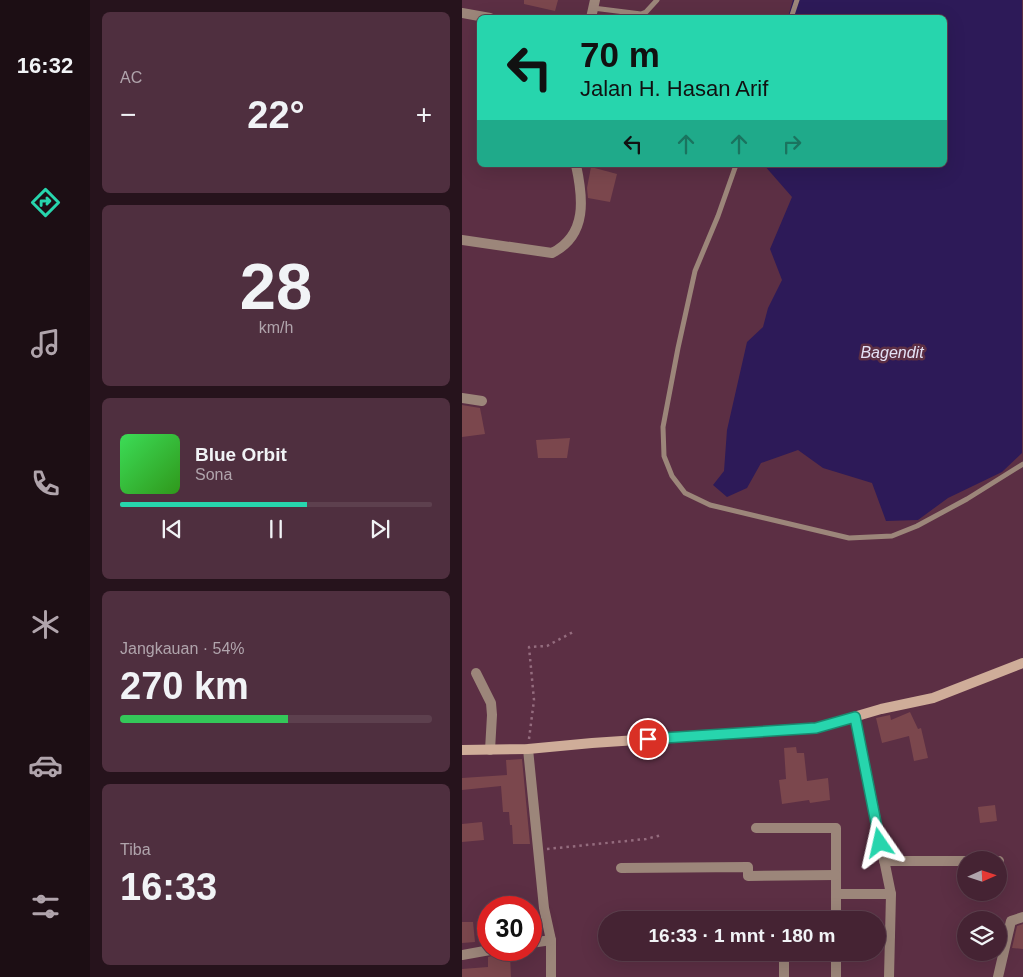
<!DOCTYPE html>
<html lang="id">
<head>
<meta charset="utf-8">
<style>
	body { margin:0; font-family:Arial,sans-serif; background:#4f2f3f; color:#f1f3f6; height:100vh; display:flex; flex-direction:column; font-size:19px; white-space:nowrap }
	* { box-sizing:border-box; margin:0 }
	p { font-size:16px; color:#b0a4ac }
	.icon { flex:none; width:28px; height:28px; fill:none; stroke:currentColor; stroke-width:2; stroke-linecap:round; stroke-linejoin:round }
	.map { position:relative; flex:1; overflow:hidden }
	.panel { display:flex; flex-direction:column; gap:12px; padding:12px; background:#26131c; width:372px }
	.panel>* { flex:none }
	.guide { position:absolute; left:15px; top:15px; width:470px; height:152px; border-radius:8px; box-shadow:0 5px 20px #0002,0 0 0 1px #5d404e; background:#27d5ad; color:#111; overflow:hidden }
	.needle { width:32px; rotate:87deg }
	.controls { position:absolute; left:495px; top:851px; display:grid; gap:10px }
	.controls a { display:grid; place-items:center; width:50px; height:50px; border-radius:50%; background:#452333; box-shadow:0 5px 20px #0002,0 0 0 1px #5d404e; font-size:25px }
	.speed { position:absolute; left:15px; top:896px; display:flex; gap:10px; font-size:25px; font-weight:700; text-align:center }
	.speed>* { display:grid; place-content:center; width:65px; height:65px; border-radius:50%; background:#452333; box-shadow:0 5px 20px #0002,0 0 0 1px #5d404e; line-height:1 }
	.speed .limit { border:8px solid #d22; background:#fff; color:#111 }
	.pin { position:absolute; display:grid; place-items:center; width:42px; height:42px; color:#fff; margin:-21px; border:2px solid #fff; border-radius:50%; box-shadow:0 1px 5px #0007 }
	.me { position:absolute; width:55px; margin:-28px; rotate:349deg; stroke-linejoin:round; filter:drop-shadow(0 0 4px #0008) }
	.turn { display:flex; align-items:center; gap:18px; height:105px; padding:0 20px; font-size:22px }
	.turn .icon { width:65px; height:65px; stroke-width:2.5 }
	.turn b { display:block; font-size:35px; line-height:42px }
	.lanes { display:flex; align-items:center; height:48px; padding:0 20px; background:#0003; justify-content:center; gap:25px; direction:ltr }
	.lanes .off { opacity:.35 }
	.big { font-size:38px; font-weight:600; line-height:1.1 }
	.panel .card { flex:1; display:flex; flex-direction:column; justify-content:center; gap:8px; min-width:0; padding:0 18px; border-radius:8px; background:#4f2f3f }
	.panel .dial { align-items:center; gap:0 }
	.dial b { font-size:65px; line-height:1 }
	.song { display:flex; align-items:center; gap:15px }
	.cover { width:60px; height:60px; border-radius:8px; background:linear-gradient(135deg,hsl(130 70% 55%),hsl(110 70% 35%)) }
	.played { height:5px; border-radius:2px; background:linear-gradient(90deg,#27d5ad 60%,#5d404e 60%) }
	.keys { display:flex; justify-content:space-around; direction:ltr }
	.heat { display:flex; justify-content:space-between; align-items:center; font-size:28px; direction:ltr }
	.charge { height:8px; border-radius:4px; background:linear-gradient(90deg,#34c759 54%,#5d404e 0) }
	.trip { position:absolute; left:136px; top:911px; width:288px; height:50px; border-radius:25px; background:#452333; box-shadow:0 5px 20px #0002,0 0 0 1px #5d404e; font-weight:600; line-height:50px; text-align:center }
	main { display:flex; flex:1; min-height:0 }
	.tabs { display:flex; flex-direction:column; width:90px; justify-content:space-around; align-items:center; background:#1c0e14; color:#b0a4ac }
	.tabs .icon { width:35px; height:35px }
	.tabs .current { color:#27d5ad }
	.tabs b { font-size:22px; color:#f1f3f6 }
	.map>svg:first-child { display:block }
	.water { fill:#2d1a58 }
	.building { fill:#7b474d }
	.lines { fill:none; stroke-linecap:round; stroke-linejoin:round }
	.path { stroke:#946c7e; stroke-width:2.5; stroke-dasharray:2.5 4; stroke-linecap:butt }
	.service { stroke:#9c867a; stroke-width:5 }
	.minor { stroke:#9c867a; stroke-width:10 }
	.secondary { stroke:#cfad99; stroke-width:10 }
	.route-casing { stroke:#198a70; stroke-width:12 }
	.route { stroke:#27d5ad; stroke-width:9 }
	.labels { text-anchor:middle; dominant-baseline:central; stroke-width:5; stroke-linejoin:round; paint-order:stroke }
	.water-label { font-size:16px; font-style:italic; fill:#e3e1f5; stroke:#5c2f44 }
</style>
</head>
<body>
<main>
<nav class="tabs">
<b>16:32</b>
<svg class="icon current" aria-label="directions" viewBox="0 0 24 24"><path d="M12 3l9 9-9 9-9-9zM9 14v-3h6M13 9l2 2-2 2"/></svg>
<svg class="icon" aria-label="music" viewBox="0 0 24 24"><path d="M9 18V5l10-2v13"/><circle cx="6" cy="18" r="3"/><circle cx="16" cy="16" r="3"/></svg>
<svg class="icon" aria-label="phone" viewBox="0 0 24 24"><path d="M5 4h4l2 5-3 2q2 4 5 5l2-3 5 2v4C11 20 4 13 5 4z"/></svg>
<svg class="icon" aria-label="climate" viewBox="0 0 24 24"><path d="M12 3v18M4 7l16 10M4 17L20 7"/></svg>
<svg class="icon" aria-label="car" viewBox="0 0 24 24"><path d="M5 17H2v-5l4-1 3-4h7l3 4 3 1v5h-3M9 17h6M6 11h13"/><circle cx="7" cy="17" r="2"/><circle cx="17" cy="17" r="2"/></svg>
<svg class="icon" aria-label="filters" viewBox="0 0 24 24"><path d="M4 7h16M4 17h16"/><circle cx="9" cy="7" r="2"/><circle cx="15" cy="17" r="2"/></svg>
</nav>
<section class="panel">
<div class="card"><p>AC</p>
<div class="heat"><a>−</a><b class="big">22°</b><a>+</a></div>
</div>
<div class="card dial"><b>28</b><p>km/h</p></div>
<div class="card">
<div class="song"><i class="cover"></i><div><b>Blue Orbit</b><p>Sona</p></div></div>
<div class="played"></div>
<div class="keys"><svg class="icon" aria-label="previous" viewBox="0 0 24 24"><path d="M18 5L8 12l10 7zM5 5v14"/></svg><svg class="icon" aria-label="pause" viewBox="0 0 24 24"><path d="M8 5v14M16 5v14"/></svg><svg class="icon" aria-label="next" viewBox="0 0 24 24"><path d="M6 5l10 7-10 7zM19 5v14"/></svg></div>
</div>
<div class="card"><p>Jangkauan · 54%</p><b class="big">270 km</b><div class="charge"></div></div>
<div class="card"><p>Tiba</p><b class="big">16:33</b></div>
</section>
<div class="map">
<svg width="561" height="977" viewBox="0 0 561 977">
	<rect width="100%" height="100%" fill="#5c2f44"/>
	<!-- water -->
	<polygon class="water" points="331,0 560,0 560,453 540,472 486,498 456,520 424,521 410,483 361,468 336,450 299,463 285,488 265,497 251,485 262,471 265,430 285,342 301,327 306,308 320,280 308,249 330,197 302,165 482,165 482,18 326,17"/>
	<!-- building -->
	<g class="building">
		<polygon points="62,0 96,0 93,11 62,4"/>
		<polygon points="129,167 155,174 148,202 126,198 125,188"/>
		<polygon points="0,405 18,408 23,434 0,437"/>
		<polygon points="108,438 105,458 76,458 74,440"/>
		<polygon points="448,712 456,729 459,728 466,758 452,761 447,736 420,743 414,718 428,715 429,720"/>
		<polygon points="334,747 335,753 342,753 345,781 366,778 368,800 348,803 347,800 320,804 317,780 324,779 322,748"/>
		<polygon points="60,759 68,844 51,844 50,825 48,825 47,812 41,812 39,786 0,790 0,778 45,775 44,760"/>
		<polygon points="533,805 535,821 518,823 516,807"/>
		<polygon points="20,822 22,840 0,842 0,824"/>
		<polygon points="0,922 11,922 13,942 0,943"/>
		<polygon points="561,924 561,949 550,948 555,926"/>
		<polygon points="32,955 48,955 49,977 0,977 0,969 26,967 26,957"/>
	</g>
	<g class="lines">
		<!-- path -->
		<g class="path">
			<polyline points="67,739 72,700 67,647 85,646 111,632"/>
			<polyline points="85,849 184,839 200,835"/>
		</g>
		<!-- service -->
		<g class="service">
			<polyline points="131,8 179,14 184,12 195,0"/>
			<polyline points="329,18 335,0"/>
			<polyline points="274,165 256,216 233,271 216,348 201,427 202,456 210,476 223,493 248,505 387,538 430,536 455,526 505,499 561,464"/>
		</g>
		<!-- minor -->
		<g class="minor">
			<polyline points="0,13 28,18"/>
			<polyline points="129,18 133,0"/>
			<path d="M0,240l90,13c36,-18 31,-56 24,-88"/>
			<polyline points="0,398 20,401"/>
			<polyline points="14,673 29,703 30,715 28,750"/>
			<polyline points="393,717 429,894 427,977"/>
			<polyline points="66,749 82,908 89,940 89,977"/>
			<polyline points="294,828 374,828 374,920"/>
			<polyline points="422,861 504,861"/>
			<polyline points="536,861 537,861"/>
			<polyline points="159,868 286,867 286,876 374,875"/>
			<polyline points="374,894 429,894"/>
			<polyline points="415,936 428,936"/>
			<polyline points="69,943 89,940"/>
			<polyline points="322,952 322,977"/>
			<polyline points="374,952 374,977"/>
			<polyline points="0,955 28,950"/>
			<polyline points="536,977 549,921 561,917"/>
		</g>
		<!-- secondary -->
		<polyline class="secondary" points="0,750 66,749 130,743 354,728 419,709 471,698 561,663"/>
	</g>
	<g class="lines">
		<defs>
			<polyline id="route" points="186,739 354,728 393,717 418,843"/>
		</defs>
		<!-- route casing -->
		<use href="#route" class="route-casing"/>
		<!-- route -->
		<use href="#route" class="route"/>
	</g>
	<g class="labels">
		<!-- water labels -->
		<g class="water-label">
			<text x="430" y="352">Bagendit</text>
		</g>
	</g>
</svg>
<div class="controls">
<a><svg class="needle" viewBox="-14 -14 28 28"><path d="M0-13l5 13h-10z" fill="#e53935"/><path d="M0 13l5-13h-10z" fill="#b0a4ac"/></svg></a>
<a><svg class="icon" aria-label="layers" viewBox="0 0 24 24"><path d="M12 4l9 5-9 5-9-5zM3 14l9 5 9-5"/></svg></a>
</div>
<div class="speed"><div class="limit">30</div></div>
<div class="pin" style="left:186px;top:739px;background:#d93025"><svg class="icon" aria-label="arrive" viewBox="0 0 24 24"><path d="M6 21V4h12l-3 4 3 4H6"/></svg></div>
<svg class="me" style="left:418px;top:843px" viewBox="-20 -20 40 40"><path d="M0-17L14 15 0 8-14 15z" fill="#27d5ad" stroke="#fff" stroke-width="4"/></svg>
<div class="trip">16:33 · 1 mnt · 180 m</div>
<div class="guide">
<div class="turn"><svg class="icon" aria-label="left" viewBox="0 0 24 24"><path d="M17 20v-9H6M10 6l-5 5 5 5"/></svg><div><b>70 m</b>Jalan H. Hasan Arif</div></div>
<div class="lanes"><svg class="icon" aria-label="left" viewBox="0 0 24 24"><path d="M17 20v-9H6M10 6l-5 5 5 5"/></svg><svg class="icon off" aria-label="ahead" viewBox="0 0 24 24"><path d="M12 20V5M6 11l6-6 6 6"/></svg><svg class="icon off" aria-label="ahead" viewBox="0 0 24 24"><path d="M12 20V5M6 11l6-6 6 6"/></svg><svg class="icon off" aria-label="right" viewBox="0 0 24 24"><path d="M7 20v-9h11M14 6l5 5-5 5"/></svg></div>
</div>
</div>
</main>
</body>
</html>
